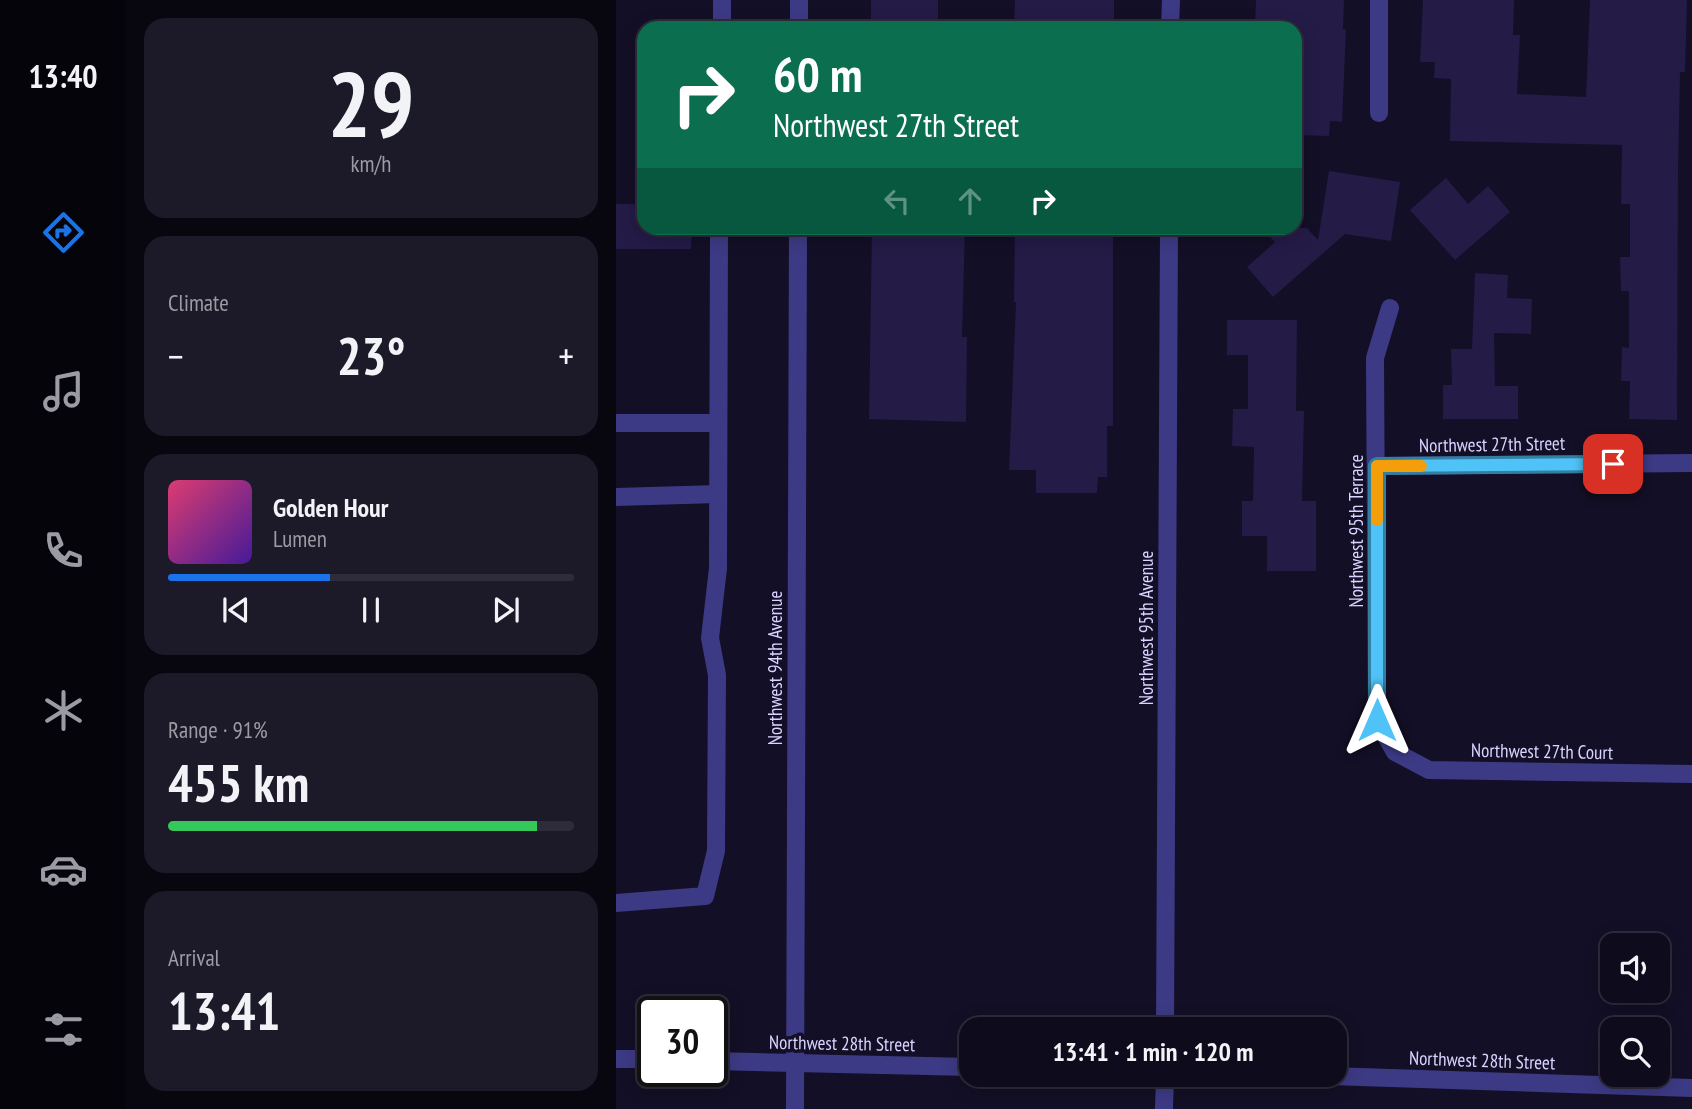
<!DOCTYPE html>
<html lang="en">
<head>
<meta charset="utf-8">
<style>
	body { margin:0; font-family:"PT Sans Narrow",sans-serif; background:#1c1929; color:#f1f3f6; height:100vh; display:flex; flex-direction:column; font-size:26px; white-space:nowrap }
	* { box-sizing:border-box; margin:0 }
	p { font-size:23px; color:#9b9ba3 }
	.icon { flex:none; width:38px; height:38px; fill:none; stroke:currentColor; stroke-width:2; stroke-linecap:round; stroke-linejoin:round }
	.map { position:relative; flex:1; overflow:hidden }
	.side { display:flex; flex-direction:column; gap:18px; padding:18px; background:#08060f; width:490px }
	.side>* { flex:none }
	.guide { position:absolute; left:21px; top:21px; width:665px; height:214px; border-radius:21px; box-shadow:0 4px 18px #0003,0 0 0 2px #2e2b3b; background:#0b6e4f; color:#fff; overflow:hidden }
	.tools { position:absolute; left:984px; top:933px; display:grid; gap:14px }
	.tools a { display:grid; place-items:center; width:70px; height:70px; border-radius:14px; background:#0e0b1c; box-shadow:0 4px 18px #0003,0 0 0 2px #2e2b3b; font-size:35px }
	.speed { position:absolute; left:21px; top:996px; display:flex; gap:14px; font-size:35px; font-weight:700; text-align:center }
	.speed>* { display:grid; place-content:center; width:91px; height:91px; border-radius:50%; background:#0e0b1c; box-shadow:0 4px 18px #0003,0 0 0 2px #2e2b3b; line-height:1 }
	.speed .limit { border:4px solid #111; border-radius:10px; background:#fff; color:#111 }
	.pin { position:absolute; display:grid; place-items:center; width:60px; height:60px; color:#fff; margin:-30px; border-radius:14px; box-shadow:0 4px 10px #0006 }
	.me { position:absolute; width:77px; margin:-38px; rotate:0deg; stroke-linejoin:round; filter:drop-shadow(0 0 5px #0008) }
	.turn { display:flex; align-items:center; gap:24px; height:147px; padding:0 21px; font-size:32px }
	.turn .icon { width:91px; height:91px; stroke-width:2.5 }
	.turn b { display:block; font-size:49px; line-height:60px }
	.lanes { display:flex; align-items:center; height:66px; padding:0 21px; background:#0003; justify-content:center; gap:35px; direction:ltr }
	.lanes .off { opacity:.35 }
	.big { font-size:52px; font-weight:700; line-height:1.1 }
	.side .widget { flex:1; display:flex; flex-direction:column; justify-content:center; gap:10px; min-width:0; padding:0 24px; border-radius:21px; background:#1c1929 }
	.side .dial { align-items:center; gap:0 }
	.dial b { font-size:91px; line-height:1 }
	.song { display:flex; align-items:center; gap:21px }
	.cover { width:84px; height:84px; border-radius:10px; background:linear-gradient(135deg,hsl(340 70% 55%),hsl(260 70% 35%)) }
	.played { height:7px; border-radius:4px; background:linear-gradient(90deg,#1a73e8 40%,#2e2b3b 40%) }
	.keys { display:flex; justify-content:space-around; direction:ltr }
	.heat { display:flex; justify-content:space-between; align-items:center; font-size:38px; direction:ltr }
	.charge { height:10px; border-radius:5px; background:linear-gradient(90deg,#34c759 91%,#2e2b3b 0) }
	.trip { position:absolute; left:343px; top:1017px; width:388px; height:70px; border-radius:21px; background:#0e0b1c; box-shadow:0 4px 18px #0003,0 0 0 2px #2e2b3b; font-weight:700; line-height:70px; text-align:center }
	main { display:flex; flex:1; min-height:0 }
	.tab-bar { display:flex; flex-direction:column; width:126px; justify-content:space-around; align-items:center; background:#06040b; color:#9b9ba3 }
	.tab-bar .icon { width:49px; height:49px }
	.tab-bar .active { color:#1a73e8 }
	.tab-bar b { font-size:32px; color:#f1f3f6 }
	.map>svg:first-child { display:block }
	.building { fill:#241b47 }
	.lines { fill:none; stroke-linecap:round; stroke-linejoin:round }
	.minor { stroke:#3d3a85; stroke-width:18 }
	.route-casing { stroke:#337fa1; stroke-width:18 }
	.route { stroke:#4fc3f7; stroke-width:12 }
	.slow { stroke:#f59e0b; stroke-width:12 }
	.labels { text-anchor:middle; dominant-baseline:central; stroke-width:7; stroke-linejoin:round; paint-order:stroke }
	.street-label { font-size:19px; fill:#d9d4ff; stroke:#130f26 }
</style>
</head>
<body>
<main>
<nav class="tab-bar">
<b>13:40</b>
<svg class="icon active" aria-label="directions" viewBox="0 0 24 24"><path d="M12 3l9 9-9 9-9-9zM9 14v-3h6M13 9l2 2-2 2"/></svg>
<svg class="icon" aria-label="music" viewBox="0 0 24 24"><path d="M9 18V5l10-2v13"/><circle cx="6" cy="18" r="3"/><circle cx="16" cy="16" r="3"/></svg>
<svg class="icon" aria-label="phone" viewBox="0 0 24 24"><path d="M5 4h4l2 5-3 2q2 4 5 5l2-3 5 2v4C11 20 4 13 5 4z"/></svg>
<svg class="icon" aria-label="climate" viewBox="0 0 24 24"><path d="M12 3v18M4 7l16 10M4 17L20 7"/></svg>
<svg class="icon" aria-label="car" viewBox="0 0 24 24"><path d="M5 17H2v-5l4-1 3-4h7l3 4 3 1v5h-3M9 17h6M6 11h13"/><circle cx="7" cy="17" r="2"/><circle cx="17" cy="17" r="2"/></svg>
<svg class="icon" aria-label="filters" viewBox="0 0 24 24"><path d="M4 7h16M4 17h16"/><circle cx="9" cy="7" r="2"/><circle cx="15" cy="17" r="2"/></svg>
</nav>
<section class="side">
<div class="widget dial"><b>29</b><p>km/h</p></div>
<div class="widget"><p>Climate</p>
<div class="heat"><a>−</a><b class="big">23°</b><a>+</a></div>
</div>
<div class="widget">
<div class="song"><i class="cover"></i><div><b>Golden Hour</b><p>Lumen</p></div></div>
<div class="played"></div>
<div class="keys"><svg class="icon" aria-label="previous" viewBox="0 0 24 24"><path d="M18 5L8 12l10 7zM5 5v14"/></svg><svg class="icon" aria-label="pause" viewBox="0 0 24 24"><path d="M8 5v14M16 5v14"/></svg><svg class="icon" aria-label="next" viewBox="0 0 24 24"><path d="M6 5l10 7-10 7zM19 5v14"/></svg></div>
</div>
<div class="widget"><p>Range · 91%</p><b class="big">455 km</b><div class="charge"></div></div>
<div class="widget"><p>Arrival</p><b class="big">13:41</b></div>
</section>
<div class="map">
<svg width="1076" height="1109" viewBox="0 0 1076 1109">
	<rect width="100%" height="100%" fill="#130f26"/>
	<!-- building -->
	<g class="building">
		<rect x="255" y="0" width="67" height="28"/>
		<polygon points="399,0 498,0 498,28 398,28"/>
		<polygon points="640,0 728,0 727,29 730,30 726,122 714,121 713,136 679,135 679,28 639,28"/>
		<polygon points="807,0 898,0 897,35 904,35 901,94 970,97 974,0 1071,0 1069,72 1064,72 1062,169 1061,420 1013,419 1014,381 1005,381 1006,347 1013,348 1013,291 1005,291 1004,257 1014,257 1014,204 1005,204 1006,145 834,141 835,79 818,78 819,62 804,62"/>
		<polygon points="713,171 784,182 775,241 729,234 657,297 631,267 659,242 645,228 691,228 702,240"/>
		<polygon points="830,178 852,204 872,186 894,212 839,260 794,210"/>
		<polygon points="0,204 28,204 28,228 76,228 75,249 0,249"/>
		<polygon points="256,228 349,228 346,337 351,337 350,422 253,419"/>
		<polygon points="399,228 497,228 497,426 491,426 491,477 482,477 481,493 420,493 420,470 393,470 400,302 398,302"/>
		<polygon points="859,273 892,275 891,298 916,299 915,334 878,333 879,386 902,386 902,419 827,419 827,385 836,385 835,349 856,349"/>
		<polygon points="611,320 681,320 680,411 688,411 686,501 700,501 700,571 651,571 651,536 626,536 626,501 637,501 638,447 616,446 617,409 632,409 632,355 611,355"/>
	</g>
	<g class="lines">
		<!-- minor -->
		<g class="minor">
			<polyline points="106,28 106,0"/>
			<polyline points="183,28 183,0"/>
			<polyline points="554,28 555,0"/>
			<polyline points="763,113 763,0"/>
			<polyline points="774,308 759,358 761,720 779,752 813,770 1076,774"/>
			<polyline points="0,423 102,423"/>
			<polyline points="761,466 1076,463"/>
			<polyline points="0,497 102,494"/>
			<polyline points="0,903 89,896 100,851 101,675 94,638 102,568 103,228"/>
			<polyline points="549,1029 553,228"/>
			<polyline points="0,1059 37,1059"/>
			<polyline points="96,1061 355,1067"/>
			<polyline points="654,1074 1076,1088"/>
			<polyline points="179,1109 182,228"/>
			<polyline points="548,1109 549,1074"/>
		</g>
	</g>
	<g class="lines">
		<defs>
			<polyline id="route" points="761,720 761,466 997,464"/>
		</defs>
		<!-- route casing -->
		<use href="#route" class="route-casing"/>
		<!-- route -->
		<use href="#route" class="route"/>
		<!-- slow -->
		<polyline class="slow" points="761,520 761,466 805,466"/>
	</g>
	<g class="labels">
		<!-- street labels -->
		<g class="street-label">
			<text transform="translate(876 444) rotate(-1)">Northwest 27th Street</text>
			<text transform="translate(740 531) rotate(-90)">Northwest 95th Terrace</text>
			<text transform="translate(530 628) rotate(-90)">Northwest 95th Avenue</text>
			<text transform="translate(159 668) rotate(-90)">Northwest 94th Avenue</text>
			<text transform="translate(926 751) rotate(1)">Northwest 27th Court</text>
			<text transform="translate(226 1043) rotate(1)">Northwest 28th Street</text>
			<text transform="translate(866 1060) rotate(2)">Northwest 28th Street</text>
		</g>
	</g>
</svg>
<div class="tools">
<a><svg class="icon" aria-label="sound" viewBox="0 0 24 24"><path d="M4 9h4l5-4v14l-5-4H4zM17 9q2 3 0 6"/></svg></a>
<a><svg class="icon" aria-label="search" viewBox="0 0 24 24"><circle cx="10" cy="10" r="6"/><path d="M15 15l6 6"/></svg></a>
</div>
<div class="speed"><div class="limit">30</div></div>
<div class="pin" style="left:997px;top:464px;background:#d93025"><svg class="icon" aria-label="arrive" viewBox="0 0 24 24"><path d="M6 21V4h12l-3 4 3 4H6"/></svg></div>
<svg class="me" style="left:761px;top:720px" viewBox="-20 -20 40 40"><path d="M0-17L14 15 0 8-14 15z" fill="#4fc3f7" stroke="#fff" stroke-width="4"/></svg>
<div class="trip">13:41 · 1 min · 120 m</div>
<div class="guide">
<div class="turn"><svg class="icon" aria-label="right" viewBox="0 0 24 24"><path d="M7 20v-9h11M14 6l5 5-5 5"/></svg><div><b>60 m</b>Northwest 27th Street</div></div>
<div class="lanes"><svg class="icon off" aria-label="left" viewBox="0 0 24 24"><path d="M17 20v-9H6M10 6l-5 5 5 5"/></svg><svg class="icon off" aria-label="ahead" viewBox="0 0 24 24"><path d="M12 20V5M6 11l6-6 6 6"/></svg><svg class="icon" aria-label="right" viewBox="0 0 24 24"><path d="M7 20v-9h11M14 6l5 5-5 5"/></svg></div>
</div>
</div>
</main>
</body>
</html>
